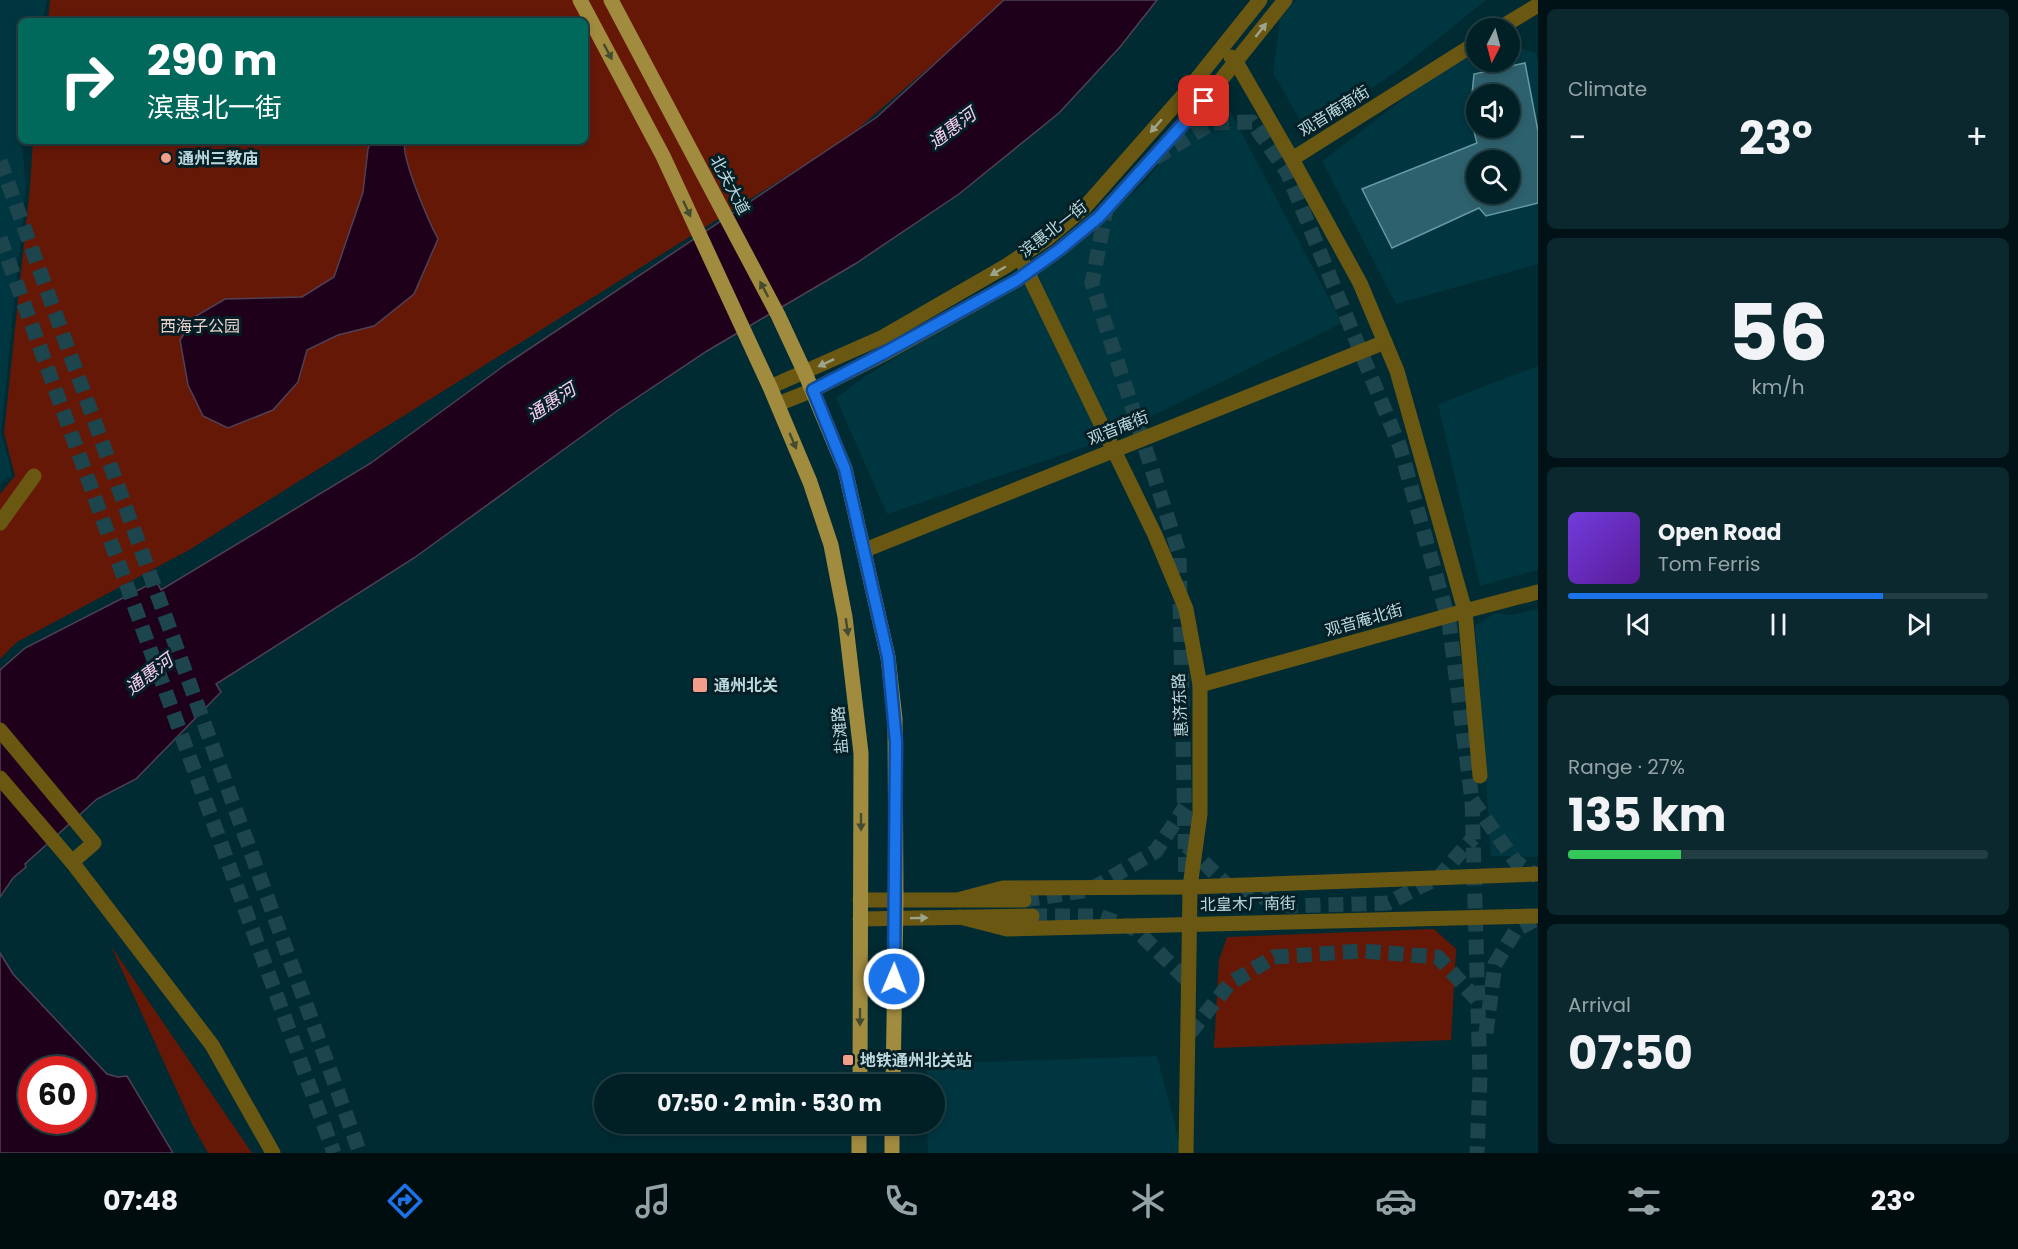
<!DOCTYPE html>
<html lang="en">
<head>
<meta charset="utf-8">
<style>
	body { margin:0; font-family:Poppins,"Noto Sans SC",sans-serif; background:#0a282e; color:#f1f3f6; height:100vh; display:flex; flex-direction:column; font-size:22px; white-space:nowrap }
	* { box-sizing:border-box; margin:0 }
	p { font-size:20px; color:#95a3a7 }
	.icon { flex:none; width:33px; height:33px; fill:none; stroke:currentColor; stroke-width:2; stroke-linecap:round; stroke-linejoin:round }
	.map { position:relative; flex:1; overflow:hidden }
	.side { display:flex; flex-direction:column; gap:9px; padding:9px; background:#001215; width:480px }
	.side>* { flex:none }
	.top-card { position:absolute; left:18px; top:18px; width:570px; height:126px; border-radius:9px; box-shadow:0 3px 9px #0003,0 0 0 2px #223e43; background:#00695c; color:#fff; overflow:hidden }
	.needle { width:39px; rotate:186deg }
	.controls { position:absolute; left:1466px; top:18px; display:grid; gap:12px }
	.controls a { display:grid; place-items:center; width:54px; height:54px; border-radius:50%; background:#002026; box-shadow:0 3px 9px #0003,0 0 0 2px #223e43; font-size:30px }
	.speed { position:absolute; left:18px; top:1056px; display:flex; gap:12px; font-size:30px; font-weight:700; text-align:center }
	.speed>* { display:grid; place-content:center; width:78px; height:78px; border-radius:50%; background:#002026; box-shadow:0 3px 9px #0003,0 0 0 2px #223e43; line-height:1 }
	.speed .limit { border:9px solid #d22; background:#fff; color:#111 }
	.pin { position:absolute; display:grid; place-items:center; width:51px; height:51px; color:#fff; margin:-26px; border-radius:12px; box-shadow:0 3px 9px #0006 }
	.me { position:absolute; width:66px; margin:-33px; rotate:1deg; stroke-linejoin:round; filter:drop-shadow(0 0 4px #0008) }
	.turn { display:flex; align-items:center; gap:21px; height:126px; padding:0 30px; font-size:27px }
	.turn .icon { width:78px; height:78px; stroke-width:2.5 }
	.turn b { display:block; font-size:42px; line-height:51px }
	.big { font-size:45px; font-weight:700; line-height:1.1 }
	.side .card { flex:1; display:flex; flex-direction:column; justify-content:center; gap:9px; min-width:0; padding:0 21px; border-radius:9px; background:#0a282e }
	.side .dial { align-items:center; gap:0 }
	.dial b { font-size:78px; line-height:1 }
	.song { display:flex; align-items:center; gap:18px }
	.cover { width:72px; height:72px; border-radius:9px; background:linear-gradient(135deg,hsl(260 70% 55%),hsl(270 70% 35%)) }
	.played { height:6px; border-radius:3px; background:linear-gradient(90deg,#1a73e8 75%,#223e43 75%) }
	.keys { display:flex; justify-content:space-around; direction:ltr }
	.heat { display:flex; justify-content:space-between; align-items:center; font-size:33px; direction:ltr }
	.charge { height:9px; border-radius:4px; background:linear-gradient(90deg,#34c759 27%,#223e43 0) }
	.trip { position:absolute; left:594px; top:1074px; width:351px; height:60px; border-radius:30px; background:#002026; box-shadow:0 3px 9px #0003,0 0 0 2px #223e43; font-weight:700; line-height:60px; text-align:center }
	.dock { display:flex; height:96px; justify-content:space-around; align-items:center; background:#000d0f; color:#95a3a7 }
	.dock .icon { width:42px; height:42px }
	.dock .selected { color:#1a73e8 }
	.dock b { font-size:27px; color:#f1f3f6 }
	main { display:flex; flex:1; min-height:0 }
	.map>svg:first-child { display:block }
	.built { fill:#003640; fill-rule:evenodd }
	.green { fill:#661807 }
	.water { fill:#1f001b; stroke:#4f4156; stroke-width:1.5; fill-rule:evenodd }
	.building { fill:#2d616d; stroke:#6499a5; stroke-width:1.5; fill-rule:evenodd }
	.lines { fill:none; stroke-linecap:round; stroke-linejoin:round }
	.minor-tunnel { stroke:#1c454d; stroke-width:15; stroke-dasharray:15 8; stroke-linecap:butt }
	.major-tunnel { stroke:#1c454d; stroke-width:15; stroke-dasharray:15 8; stroke-linecap:butt }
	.minor { stroke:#6a5812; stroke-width:15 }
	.major { stroke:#a18b3f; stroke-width:15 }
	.oneway { fill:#9ca58c }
	.oneway2 { fill:#434b30 }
	.route-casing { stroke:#114b97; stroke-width:15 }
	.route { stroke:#1a73e8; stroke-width:10 }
	.poi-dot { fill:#f49e8a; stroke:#042026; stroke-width:2 }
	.labels { text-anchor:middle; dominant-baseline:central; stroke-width:6; stroke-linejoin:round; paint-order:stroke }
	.street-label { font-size:16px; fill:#bed8de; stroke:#042026 }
	.poi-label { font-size:16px; font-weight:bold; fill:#bed8de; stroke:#042026; text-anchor:start }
	.park-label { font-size:16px; fill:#eed2cb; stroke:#042026 }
	.water-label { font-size:18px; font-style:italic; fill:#f9cef0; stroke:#042026 }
</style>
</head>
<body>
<main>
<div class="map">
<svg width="1538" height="1153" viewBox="0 0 1538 1153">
	<rect width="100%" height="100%" fill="#002b33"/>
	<!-- built -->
	<g class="built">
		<polygon points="0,0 47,0 43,21 21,21 20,127 26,185 1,432 12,475 0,484"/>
		<polygon points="1296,0 1486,0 1404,66 1307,132 1273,73 1280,19"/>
		<path d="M1476,44v18h33v-17l27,8 2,9v202l-142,40 -74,-143zM1476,94h33v34h-33zM1476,160h33v34h-33z"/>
		<polygon points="1220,92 1342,323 1097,443 887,514 836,398 864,377 1039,270 1142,185"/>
		<polygon points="1538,366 1538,570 1480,586 1438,404"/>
		<polygon points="1538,609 1538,857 1491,856 1475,626 1495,613 1512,615"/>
		<polygon points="1157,1056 1182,1153 928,1153 927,1124 934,1124 934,1084 927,1084 927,1064"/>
	</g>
	<!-- green -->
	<g class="green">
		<polygon points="50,0 1005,0 996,10 846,139 189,550 17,642 0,659 0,494 15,476 4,433 30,187 33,141 585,141 585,21 48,21"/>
		<polygon points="1434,929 1456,949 1451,1040 1214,1048 1219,960 1227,937"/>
		<polygon points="111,946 252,1153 208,1153 192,1124"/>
	</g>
	<!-- water -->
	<g class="water">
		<polygon points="1004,0 1157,0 1120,47 1059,113 959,194 855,264 707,351 617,411 414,558 216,684 221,692 136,779 97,799 25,864 26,867 13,878 0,897 0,670 25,648 156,581 161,590 371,463 505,365 877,117"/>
		<path d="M371,141h34c-5,15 24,81 33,98l-24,55 -40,32 -36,9 -31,15 -9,32 -25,28 -45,18 -25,-12 -15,-31 -8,-45 16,-24 29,-17 77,-2 32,-20 29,-85 5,-43z"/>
		<path d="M0,953l13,21 94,100 11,3 9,-1 46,77h-173zM32,1070h50v50h-50z"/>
	</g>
	<!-- building -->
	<path class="building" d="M1525,63l13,68v72l-52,13 -7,-8 -87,40 -30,-59 115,-46 -4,-15h36v-34h-37l2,-20zM1476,160h33v34h-33z"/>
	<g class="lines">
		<!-- minor-tunnel -->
		<g class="minor-tunnel">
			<polyline points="1155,158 1212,123 1252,122 1287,172 1400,447 1449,622 1472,800 1480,1077 1477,1153"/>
			<polyline points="1107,205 1092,283 1179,553 1186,883"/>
			<polyline points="1472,800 1516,862 1538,877"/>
			<polyline points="1187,846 1229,887 1291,906 1388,903 1439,877 1473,838"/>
			<polyline points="1024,900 1090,890 1156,851 1185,807"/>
			<polyline points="1032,916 1099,916 1135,929 1189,982"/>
			<polyline points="1190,1033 1230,983 1274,957 1362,951 1438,957 1478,1001"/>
			<polyline points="1486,1033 1495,964 1516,930 1538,918"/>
		</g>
		<!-- major-tunnel -->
		<g class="major-tunnel">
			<polyline points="0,161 360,1153"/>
			<polyline points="0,238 334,1153"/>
		</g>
		<!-- minor -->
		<g class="minor">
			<polyline points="1500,28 1538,5"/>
			<polyline points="1231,57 1236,62 1292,159 1476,43"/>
			<polyline points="1292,159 1360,283 1397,371 1465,611 1480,776"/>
			<polyline points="1020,257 1155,535 1186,609 1200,685 1200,814 1190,887 1186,1153"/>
			<polyline points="770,387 883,337 1006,266 1048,238 1085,207 1188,90 1260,0"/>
			<polyline points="778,404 813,390 886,353 1017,280 1059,250 1099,217 1204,101 1285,0"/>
			<polyline points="0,523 34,476"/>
			<polyline points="865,550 1385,342"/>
			<polyline points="1200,685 1465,611 1538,592"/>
			<polyline points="0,730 94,843 72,862"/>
			<polyline points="0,778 72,862 212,1045 273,1153"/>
			<polyline points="961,899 1003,888 1190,887 1538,874"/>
			<polyline points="860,900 1024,900"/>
			<polyline points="960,917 1007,929 1538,916"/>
			<polyline points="860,919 1032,916"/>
		</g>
		<!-- major -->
		<g class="major">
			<polyline points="580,0 663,156 770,387 810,482 831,545 845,617 861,753 860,1084"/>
			<polyline points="611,0 778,315 805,373 845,469 888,657 895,719 896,899 893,1084"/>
			<polyline points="859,1153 859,1124"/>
			<polyline points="892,1153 892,1124"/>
		</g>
	</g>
	<!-- one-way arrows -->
	<defs><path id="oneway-solid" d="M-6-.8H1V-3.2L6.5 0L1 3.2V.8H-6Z" transform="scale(1.5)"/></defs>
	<g class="oneway">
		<use href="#oneway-solid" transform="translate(1261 30) rotate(-52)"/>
		<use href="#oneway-solid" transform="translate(1156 126) rotate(131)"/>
		<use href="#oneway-solid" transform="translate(998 271) rotate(150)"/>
		<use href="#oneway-solid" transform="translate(826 363) rotate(155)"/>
		<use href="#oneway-solid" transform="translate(919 918) rotate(-1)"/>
	</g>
	<g class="oneway2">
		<use href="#oneway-solid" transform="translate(608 52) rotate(62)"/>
		<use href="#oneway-solid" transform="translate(687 209) rotate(65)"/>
		<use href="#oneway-solid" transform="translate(764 289) rotate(-118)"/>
		<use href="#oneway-solid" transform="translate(793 441) rotate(67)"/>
		<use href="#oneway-solid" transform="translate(847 627) rotate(82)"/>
		<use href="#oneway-solid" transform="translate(861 822) rotate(90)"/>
		<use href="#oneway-solid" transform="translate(860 1017) rotate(90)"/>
	</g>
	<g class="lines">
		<defs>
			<polyline id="route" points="894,979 896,742 888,657 845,469 813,390 886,352 1017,280 1059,250 1099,217 1204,101"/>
		</defs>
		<!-- route casing -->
		<use href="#route" class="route-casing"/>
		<!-- route -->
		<use href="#route" class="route"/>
	</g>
	<!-- markers -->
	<g class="poi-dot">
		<circle cx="166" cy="158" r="6"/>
		<rect x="692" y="677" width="16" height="16" rx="3"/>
		<rect x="842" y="1054" width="12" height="12" rx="3"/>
	</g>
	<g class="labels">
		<!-- street labels -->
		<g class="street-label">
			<text transform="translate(1334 111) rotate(-32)">观音庵南街</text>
			<text transform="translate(730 185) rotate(62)">北关大道</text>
			<text transform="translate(1053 229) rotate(-38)">滨惠北一街</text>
			<text transform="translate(1118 428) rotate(-22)">观音庵街</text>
			<text transform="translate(1364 620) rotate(-16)">观音庵北街</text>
			<text transform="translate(1180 705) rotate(-93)">惠济东路</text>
			<text transform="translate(840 730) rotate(-95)">盐滩路</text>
			<text transform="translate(1248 904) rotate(-1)">北皇木厂南街</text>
		</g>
		<!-- poi labels -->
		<g class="poi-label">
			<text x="178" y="158">通州三教庙</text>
			<text x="714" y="685">通州北关</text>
			<text x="860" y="1060">地铁通州北关站</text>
		</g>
		<!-- park labels -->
		<g class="park-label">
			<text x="200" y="326">西海子公园</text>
		</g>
		<!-- water labels -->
		<g class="water-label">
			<text transform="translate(952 128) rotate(-37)">通惠河</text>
			<text transform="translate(551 402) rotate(-33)">通惠河</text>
			<text transform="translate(149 674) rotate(-37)">通惠河</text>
		</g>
	</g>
</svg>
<div class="controls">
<a><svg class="needle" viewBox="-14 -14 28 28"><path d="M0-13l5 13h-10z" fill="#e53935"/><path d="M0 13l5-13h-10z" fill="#95a3a7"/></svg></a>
<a><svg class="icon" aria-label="sound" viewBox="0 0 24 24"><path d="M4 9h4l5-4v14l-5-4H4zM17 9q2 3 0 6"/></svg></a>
<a><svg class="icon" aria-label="search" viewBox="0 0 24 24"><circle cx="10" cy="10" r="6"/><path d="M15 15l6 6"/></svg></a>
</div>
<div class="speed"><div class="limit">60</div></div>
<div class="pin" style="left:1204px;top:101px;background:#d93025"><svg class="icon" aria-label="arrive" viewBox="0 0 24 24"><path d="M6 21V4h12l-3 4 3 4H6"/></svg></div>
<svg class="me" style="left:894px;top:979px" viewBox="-20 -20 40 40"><circle r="17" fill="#1a73e8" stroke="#fff" stroke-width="3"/><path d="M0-11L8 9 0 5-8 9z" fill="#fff"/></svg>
<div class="trip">07:50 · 2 min · 530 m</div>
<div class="top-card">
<div class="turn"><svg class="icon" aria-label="right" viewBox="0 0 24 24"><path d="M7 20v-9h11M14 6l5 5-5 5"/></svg><div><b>290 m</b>滨惠北一街</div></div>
</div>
</div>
<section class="side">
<div class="card"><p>Climate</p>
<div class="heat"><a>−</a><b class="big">23°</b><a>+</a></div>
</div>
<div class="card dial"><b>56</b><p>km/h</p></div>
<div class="card">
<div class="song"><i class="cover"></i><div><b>Open Road</b><p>Tom Ferris</p></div></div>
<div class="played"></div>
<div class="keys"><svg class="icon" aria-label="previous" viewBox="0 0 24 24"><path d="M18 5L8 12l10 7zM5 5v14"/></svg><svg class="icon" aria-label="pause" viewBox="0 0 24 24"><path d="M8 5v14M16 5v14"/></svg><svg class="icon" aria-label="next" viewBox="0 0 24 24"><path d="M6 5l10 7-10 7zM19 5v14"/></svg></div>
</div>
<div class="card"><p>Range · 27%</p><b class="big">135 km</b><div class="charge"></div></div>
<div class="card"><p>Arrival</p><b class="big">07:50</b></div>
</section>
</main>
<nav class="dock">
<b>07:48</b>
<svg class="icon selected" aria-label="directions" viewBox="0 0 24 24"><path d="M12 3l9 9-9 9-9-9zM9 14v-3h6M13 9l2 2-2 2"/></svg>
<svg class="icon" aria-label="music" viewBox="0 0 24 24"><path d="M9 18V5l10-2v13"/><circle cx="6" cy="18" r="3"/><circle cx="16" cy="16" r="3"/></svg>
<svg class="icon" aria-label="phone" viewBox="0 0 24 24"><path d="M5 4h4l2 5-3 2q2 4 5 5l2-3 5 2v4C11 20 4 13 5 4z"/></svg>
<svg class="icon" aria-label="climate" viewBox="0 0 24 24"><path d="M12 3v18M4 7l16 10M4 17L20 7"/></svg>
<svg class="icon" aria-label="car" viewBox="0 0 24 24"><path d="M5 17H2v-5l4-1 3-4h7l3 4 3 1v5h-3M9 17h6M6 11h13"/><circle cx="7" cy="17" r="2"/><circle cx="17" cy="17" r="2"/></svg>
<svg class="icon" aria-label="filters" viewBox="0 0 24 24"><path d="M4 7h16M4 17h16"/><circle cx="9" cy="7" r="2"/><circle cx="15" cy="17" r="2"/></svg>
<b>23°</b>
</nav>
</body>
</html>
